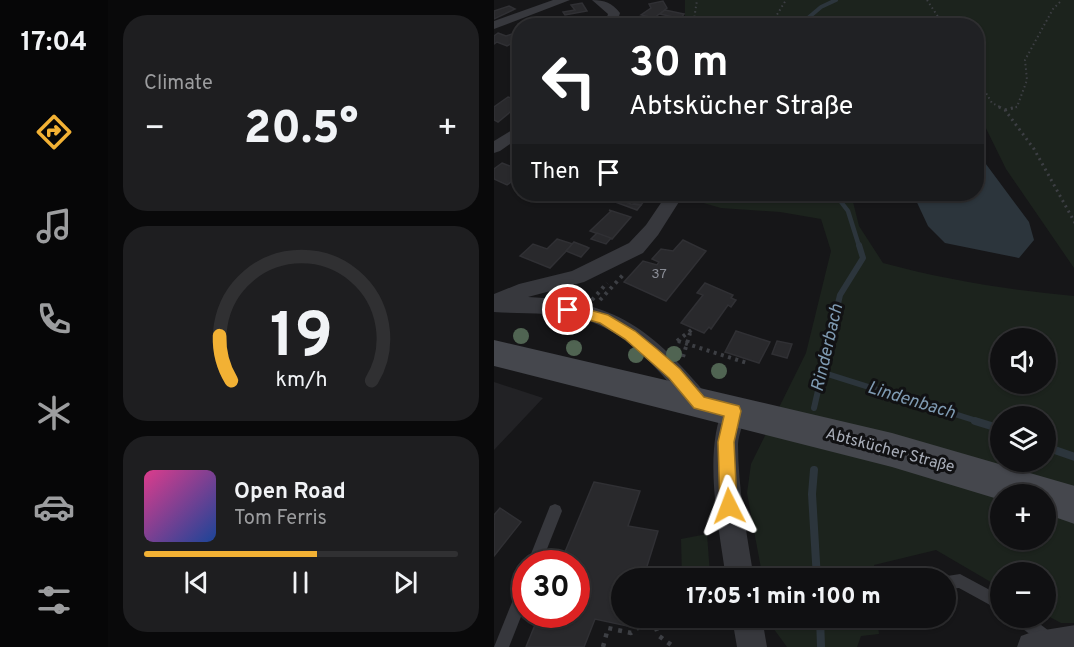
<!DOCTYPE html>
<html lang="en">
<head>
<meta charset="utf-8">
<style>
	body { margin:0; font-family:Overpass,sans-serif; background:#1e1e20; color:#f1f3f6; height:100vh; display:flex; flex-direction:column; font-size:22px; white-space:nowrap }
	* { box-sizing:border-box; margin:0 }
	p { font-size:20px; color:#9c9d9f }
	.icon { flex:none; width:33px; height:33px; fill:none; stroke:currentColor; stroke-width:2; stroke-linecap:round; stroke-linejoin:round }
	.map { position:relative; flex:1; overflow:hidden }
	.panel { display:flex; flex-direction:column; gap:15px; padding:15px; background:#09090a; width:386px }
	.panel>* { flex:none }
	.guide { position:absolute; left:18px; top:18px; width:472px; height:183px; border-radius:24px; box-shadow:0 2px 4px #0004,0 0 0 2px #303032; background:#202124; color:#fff; overflow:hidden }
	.tools { position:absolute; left:496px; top:328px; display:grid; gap:12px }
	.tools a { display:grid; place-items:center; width:66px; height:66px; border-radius:50%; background:#101012; box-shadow:0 2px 4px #0004,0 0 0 2px #303032; font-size:30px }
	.speed { position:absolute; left:18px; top:550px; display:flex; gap:12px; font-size:30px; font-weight:700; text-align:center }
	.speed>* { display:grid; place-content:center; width:78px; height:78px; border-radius:50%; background:#101012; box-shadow:0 2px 4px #0004,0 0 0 2px #303032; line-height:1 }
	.speed .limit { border:9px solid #d22; background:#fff; color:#111 }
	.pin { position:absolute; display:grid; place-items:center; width:51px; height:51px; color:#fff; margin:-26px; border:3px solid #fff; border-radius:50%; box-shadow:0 2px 6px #0007 }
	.me { position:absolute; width:66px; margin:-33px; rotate:357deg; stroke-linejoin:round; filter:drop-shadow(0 0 4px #0008) }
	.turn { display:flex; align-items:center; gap:21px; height:126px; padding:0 18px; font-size:27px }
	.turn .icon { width:78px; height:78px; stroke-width:2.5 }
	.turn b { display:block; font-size:42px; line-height:51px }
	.then { display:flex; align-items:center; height:57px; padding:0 18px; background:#0003; gap:12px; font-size:22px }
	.big { font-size:45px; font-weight:800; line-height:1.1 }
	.panel .widget { flex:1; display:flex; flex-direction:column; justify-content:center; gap:9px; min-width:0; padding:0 21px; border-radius:24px; background:#1e1e20 }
	.panel .dial { align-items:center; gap:0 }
	.dial svg { height:156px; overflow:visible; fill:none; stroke:#303032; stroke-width:7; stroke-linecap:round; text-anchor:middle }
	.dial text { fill:#f1f3f6; stroke:none }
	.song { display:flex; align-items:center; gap:18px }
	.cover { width:72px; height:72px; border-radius:9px; background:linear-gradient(135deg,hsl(330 70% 55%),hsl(220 70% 35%)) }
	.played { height:6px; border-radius:3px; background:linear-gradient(90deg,#f2b134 55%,#303032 55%) }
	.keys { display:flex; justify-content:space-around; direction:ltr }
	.heat { display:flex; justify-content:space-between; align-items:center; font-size:33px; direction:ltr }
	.trip { position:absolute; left:117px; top:568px; width:345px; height:60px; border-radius:30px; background:#101012; box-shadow:0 2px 4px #0004,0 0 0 2px #303032; font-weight:800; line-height:60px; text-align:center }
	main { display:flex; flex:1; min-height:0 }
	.tabs { display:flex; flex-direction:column; width:108px; justify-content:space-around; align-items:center; background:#060607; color:#9c9d9f }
	.tabs .icon { width:42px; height:42px }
	.tabs .current { color:#f2b134 }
	.tabs b { font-size:27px; color:#f1f3f6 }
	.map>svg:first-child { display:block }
	.built { fill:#222225 }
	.green { fill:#1c231d; fill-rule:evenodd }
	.water { fill:#2c353c }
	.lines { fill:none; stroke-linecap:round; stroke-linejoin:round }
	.stream-far3 { stroke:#2c353c; stroke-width:4 }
	.stream-far2 { stroke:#2c353c; stroke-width:4.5 }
	.stream-far1 { stroke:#2c353c; stroke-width:6 }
	.stream { stroke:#2c353c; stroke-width:8 }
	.building { fill:#29292c; stroke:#303034; stroke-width:1.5 }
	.path-far3 { stroke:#3d3f44; stroke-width:2; stroke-dasharray:1.5 3; stroke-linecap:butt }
	.path-far2 { stroke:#3d3f44; stroke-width:3; stroke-dasharray:2 4; stroke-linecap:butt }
	.path-far1 { stroke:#3d3f44; stroke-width:4; stroke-dasharray:3 4.5; stroke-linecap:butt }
	.path { stroke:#3d3f44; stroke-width:4.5; stroke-dasharray:4 6; stroke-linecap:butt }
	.lane { fill:#37383d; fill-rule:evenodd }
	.street { fill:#37383d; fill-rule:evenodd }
	.secondary { fill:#45474d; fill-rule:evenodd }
	.tree { fill:#506452 }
	.route { fill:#f2b134; stroke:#9d7322; stroke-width:1.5 }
	.labels { text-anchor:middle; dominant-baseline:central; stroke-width:6; stroke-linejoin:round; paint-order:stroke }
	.number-label { font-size:14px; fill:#888b94 }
	.street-label { font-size:16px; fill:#a8adb8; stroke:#111113 }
	.water-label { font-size:18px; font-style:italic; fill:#7f9bb3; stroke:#111113 }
</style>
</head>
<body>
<main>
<nav class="tabs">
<b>17:04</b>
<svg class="icon current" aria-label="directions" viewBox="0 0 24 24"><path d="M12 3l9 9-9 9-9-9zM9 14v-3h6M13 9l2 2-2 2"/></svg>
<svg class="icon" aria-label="music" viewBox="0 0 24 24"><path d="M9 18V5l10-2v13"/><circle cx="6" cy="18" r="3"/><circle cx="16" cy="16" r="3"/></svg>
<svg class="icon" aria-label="phone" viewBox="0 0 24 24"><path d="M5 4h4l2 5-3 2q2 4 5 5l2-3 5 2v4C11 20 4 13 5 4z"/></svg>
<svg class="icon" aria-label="climate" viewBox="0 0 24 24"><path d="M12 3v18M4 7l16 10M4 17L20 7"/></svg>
<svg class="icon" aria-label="car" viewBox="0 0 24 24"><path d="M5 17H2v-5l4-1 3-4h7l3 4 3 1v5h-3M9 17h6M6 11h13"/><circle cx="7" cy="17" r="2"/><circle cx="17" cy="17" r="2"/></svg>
<svg class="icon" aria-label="filters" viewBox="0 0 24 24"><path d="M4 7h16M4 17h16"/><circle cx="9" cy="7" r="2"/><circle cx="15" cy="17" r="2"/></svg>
</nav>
<section class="panel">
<div class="widget"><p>Climate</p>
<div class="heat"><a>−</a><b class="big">20.5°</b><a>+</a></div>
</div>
<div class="widget dial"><svg viewBox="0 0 100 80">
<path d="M14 69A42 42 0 1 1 86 69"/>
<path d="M14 69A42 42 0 0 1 8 46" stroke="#f2b134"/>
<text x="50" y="56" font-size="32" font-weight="700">19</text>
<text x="50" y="72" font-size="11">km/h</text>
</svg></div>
<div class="widget">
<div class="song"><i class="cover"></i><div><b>Open Road</b><p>Tom Ferris</p></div></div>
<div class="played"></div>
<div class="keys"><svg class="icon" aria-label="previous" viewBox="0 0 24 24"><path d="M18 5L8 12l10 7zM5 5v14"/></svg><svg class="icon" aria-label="pause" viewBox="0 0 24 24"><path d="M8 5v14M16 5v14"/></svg><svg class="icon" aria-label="next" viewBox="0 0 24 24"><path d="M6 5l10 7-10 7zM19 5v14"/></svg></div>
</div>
</section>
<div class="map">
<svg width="581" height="647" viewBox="0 0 581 647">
	<rect width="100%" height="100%" fill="#161618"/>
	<!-- built -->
	<polygon class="built" points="0,382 49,398 0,450"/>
	<!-- green -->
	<g class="green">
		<polygon points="191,0 580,0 580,268 512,169 483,110 483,26 191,25"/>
		<path d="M186,194h171l8,32 24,37c63,17 126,27 191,33v327h-13l-15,-8v-42h-45v15l-65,-38 -62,15 1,14h-112l-16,-86 4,-29 55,-111 25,-102 -10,-32 -41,-7 -59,-4 -42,-12zM507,339h45v45h-45zM507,417h45v45h-45zM507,495h45v45h-45z"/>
		<polygon points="213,534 216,574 188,578 187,539"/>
		<polygon points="276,618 383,618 385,634 367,636 363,647 293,647 277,625"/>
	</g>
	<!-- water -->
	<polygon class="water" points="483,152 535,222 540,240 525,258 451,243 434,226 419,194 483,194"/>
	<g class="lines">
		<!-- stream-far3 -->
		<polyline class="stream-far3" points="313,26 314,18 327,7 342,0"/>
		<!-- stream-far2 -->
		<polyline class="stream-far2" points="341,194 354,211 365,246"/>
		<!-- stream-far1 -->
		<g class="stream-far1">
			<polyline points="327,372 486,422"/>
			<polyline points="320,408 346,295 369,258 365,245"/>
		</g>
		<!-- stream -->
		<g class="stream">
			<polyline points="481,421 507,429"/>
			<polyline points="552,447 581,457"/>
			<polyline points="320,470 318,494 323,579"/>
			<polyline points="326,618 327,646"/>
		</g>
	</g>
	<!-- building -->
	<g class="building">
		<polygon points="169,1 173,8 160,18 147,15 157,8 155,4"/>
		<polygon points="88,3 93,11 71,15 69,12 81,10 77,5"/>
		<polygon points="15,6 21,9 0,19 0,11"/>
		<polygon points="171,10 190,14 182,25 173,23 179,17 166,14"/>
		<polygon points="84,18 100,18 99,26 75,26 76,23 83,22"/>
		<polygon points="4,33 12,36 18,34 22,36 26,34 26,39 13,46 3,42 0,44 0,36"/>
		<polygon points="14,97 26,101 26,104 4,122 0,120 0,107"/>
		<polygon points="8,163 21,168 26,166 26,175 13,185 0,179 0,169"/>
		<polygon points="122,194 150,194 155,195 147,205 126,200 128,199 119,196"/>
		<polygon points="124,199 137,204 147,205 143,210 121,202"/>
		<polygon points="115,210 137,217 118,239 96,231 117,211"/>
		<polygon points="103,233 117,238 112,244 97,239"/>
		<polygon points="63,239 79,244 56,268 26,256 39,244 53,249"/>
		<polygon points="189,240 212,251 172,301 130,282 149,261 163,265 165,262 158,259 167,249 179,251"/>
		<polygon points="80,242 93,247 95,248 87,257 72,251"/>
		<polygon points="211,283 239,295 237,298 242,300 237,307 234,305 217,329 215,327 210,333 187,323 209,295 203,293"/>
		<polygon points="242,331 276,342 265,363 231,352"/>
		<polygon points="283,341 298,344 293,358 278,354"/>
		<polygon points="100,482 146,491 134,526 164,531 149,579 128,579 128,618 136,618 133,626 101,619 90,647 32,647 45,615 82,615 82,564 66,564"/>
		<polygon points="6,508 27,522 0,556 0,515"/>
	</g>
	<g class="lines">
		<!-- path-far3 -->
		<g class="path-far3">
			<polyline points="433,0 450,26"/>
			<polyline points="199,26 203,0"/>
			<polyline points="276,26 292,0"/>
			<polyline points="483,78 498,103 508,108"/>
			<polyline points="517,108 523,107 533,80 531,60 559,9 568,0"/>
		</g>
		<!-- path-far2 -->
		<g class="path-far2">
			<polyline points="505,107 511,110 540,149 581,223"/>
			<polyline points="511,110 523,107"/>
		</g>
		<!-- path-far1 -->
		<g class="path-far1">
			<polyline points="98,300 113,283"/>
			<polyline points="106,300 129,275"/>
			<polyline points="183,341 200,328"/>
			<polyline points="184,341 253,363"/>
			<polyline points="189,357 196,333"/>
		</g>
		<!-- path -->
		<g class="path">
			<polyline points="158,618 165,636 180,647"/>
			<polyline points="109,647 114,628 137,633 157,618"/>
		</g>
		<!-- lane -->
		<g class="lane">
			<polygon points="61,504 66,506 68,511 47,564 33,564 56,506"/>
			<polygon points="466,574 507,596 507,611 465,588 452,589 452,579 446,579 447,577"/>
			<polygon points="32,578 32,604 15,647 0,647 27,580"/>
			<polygon points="519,618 538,618 559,634 562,639 559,644 554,647 549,644 521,623"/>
		</g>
		<!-- street -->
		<g class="street">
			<polygon points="59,0 76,0 0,29 0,21"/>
			<path d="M98,0c13,0 20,3 28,13l-4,13h-12l4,-12z"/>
			<polygon points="26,125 26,137 6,151 0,153 0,141"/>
			<path d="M173,194h17l-26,41 -15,18 -59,29 -56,15c88,4 124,33 180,99l4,7 -4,7 -8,4 -8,-4c-29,-35 -64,-79 -110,-91 -28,-7 -59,-5 -88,-7v-18l25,-10 53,-13 57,-28 17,-18z"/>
			<path d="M239,400l8,3c7,14 -2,27 -3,41 0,45 9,91 16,135h-28c-7,-53 -24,-126 -1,-176z"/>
			<polygon points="238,618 268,618 273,647 243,647"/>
			<polygon points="581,625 581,647 523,647 527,636 538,632"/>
		</g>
		<!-- secondary -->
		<polygon class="secondary" points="0,340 398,433 581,486 581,524 552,514 552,495 507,495 507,500 398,467 0,366"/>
	</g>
	<!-- trees -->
	<g class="tree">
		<circle cx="27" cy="336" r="8"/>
		<circle cx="80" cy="348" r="8"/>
		<circle cx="180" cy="354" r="8"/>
		<circle cx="142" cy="355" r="8"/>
		<circle cx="225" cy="371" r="8"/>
	</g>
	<!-- route -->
	<polygon class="route" points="74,304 114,315 141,331 163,349 186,369 210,397 245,406 247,411 240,442 243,506 241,512 235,514 229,512 226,506 224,442 230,416 200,408 175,378 131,339 106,323 69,313 67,310"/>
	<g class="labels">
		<!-- number labels -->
		<g class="number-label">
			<text x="165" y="274">37</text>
		</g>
		<!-- street labels -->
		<g class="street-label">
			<text transform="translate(396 451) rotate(15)">Abtskücher Straße</text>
		</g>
		<!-- water labels -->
		<g class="water-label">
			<text transform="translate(334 348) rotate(-77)">Rinderbach</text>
			<text transform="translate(417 401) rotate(17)">Lindenbach</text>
		</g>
	</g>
</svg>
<div class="tools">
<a><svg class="icon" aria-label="sound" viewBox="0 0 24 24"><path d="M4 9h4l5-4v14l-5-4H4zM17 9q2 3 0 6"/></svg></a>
<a><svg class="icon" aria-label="layers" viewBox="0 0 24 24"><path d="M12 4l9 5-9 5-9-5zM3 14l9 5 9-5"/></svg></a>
<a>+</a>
<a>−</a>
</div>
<div class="speed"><div class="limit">30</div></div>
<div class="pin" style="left:74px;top:310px;background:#d93025"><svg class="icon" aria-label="arrive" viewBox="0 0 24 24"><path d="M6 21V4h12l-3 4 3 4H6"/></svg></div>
<svg class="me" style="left:235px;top:506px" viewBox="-20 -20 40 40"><path d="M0-17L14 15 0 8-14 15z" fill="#f2b134" stroke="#fff" stroke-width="4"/></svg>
<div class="trip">17:05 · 1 min · 100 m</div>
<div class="guide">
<div class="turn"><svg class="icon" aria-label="left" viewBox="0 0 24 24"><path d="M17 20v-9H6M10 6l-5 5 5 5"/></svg><div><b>30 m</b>Abtskücher Straße</div></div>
<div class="then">Then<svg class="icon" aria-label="arrive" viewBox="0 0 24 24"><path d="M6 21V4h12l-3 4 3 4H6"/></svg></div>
</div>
</div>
</main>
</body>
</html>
